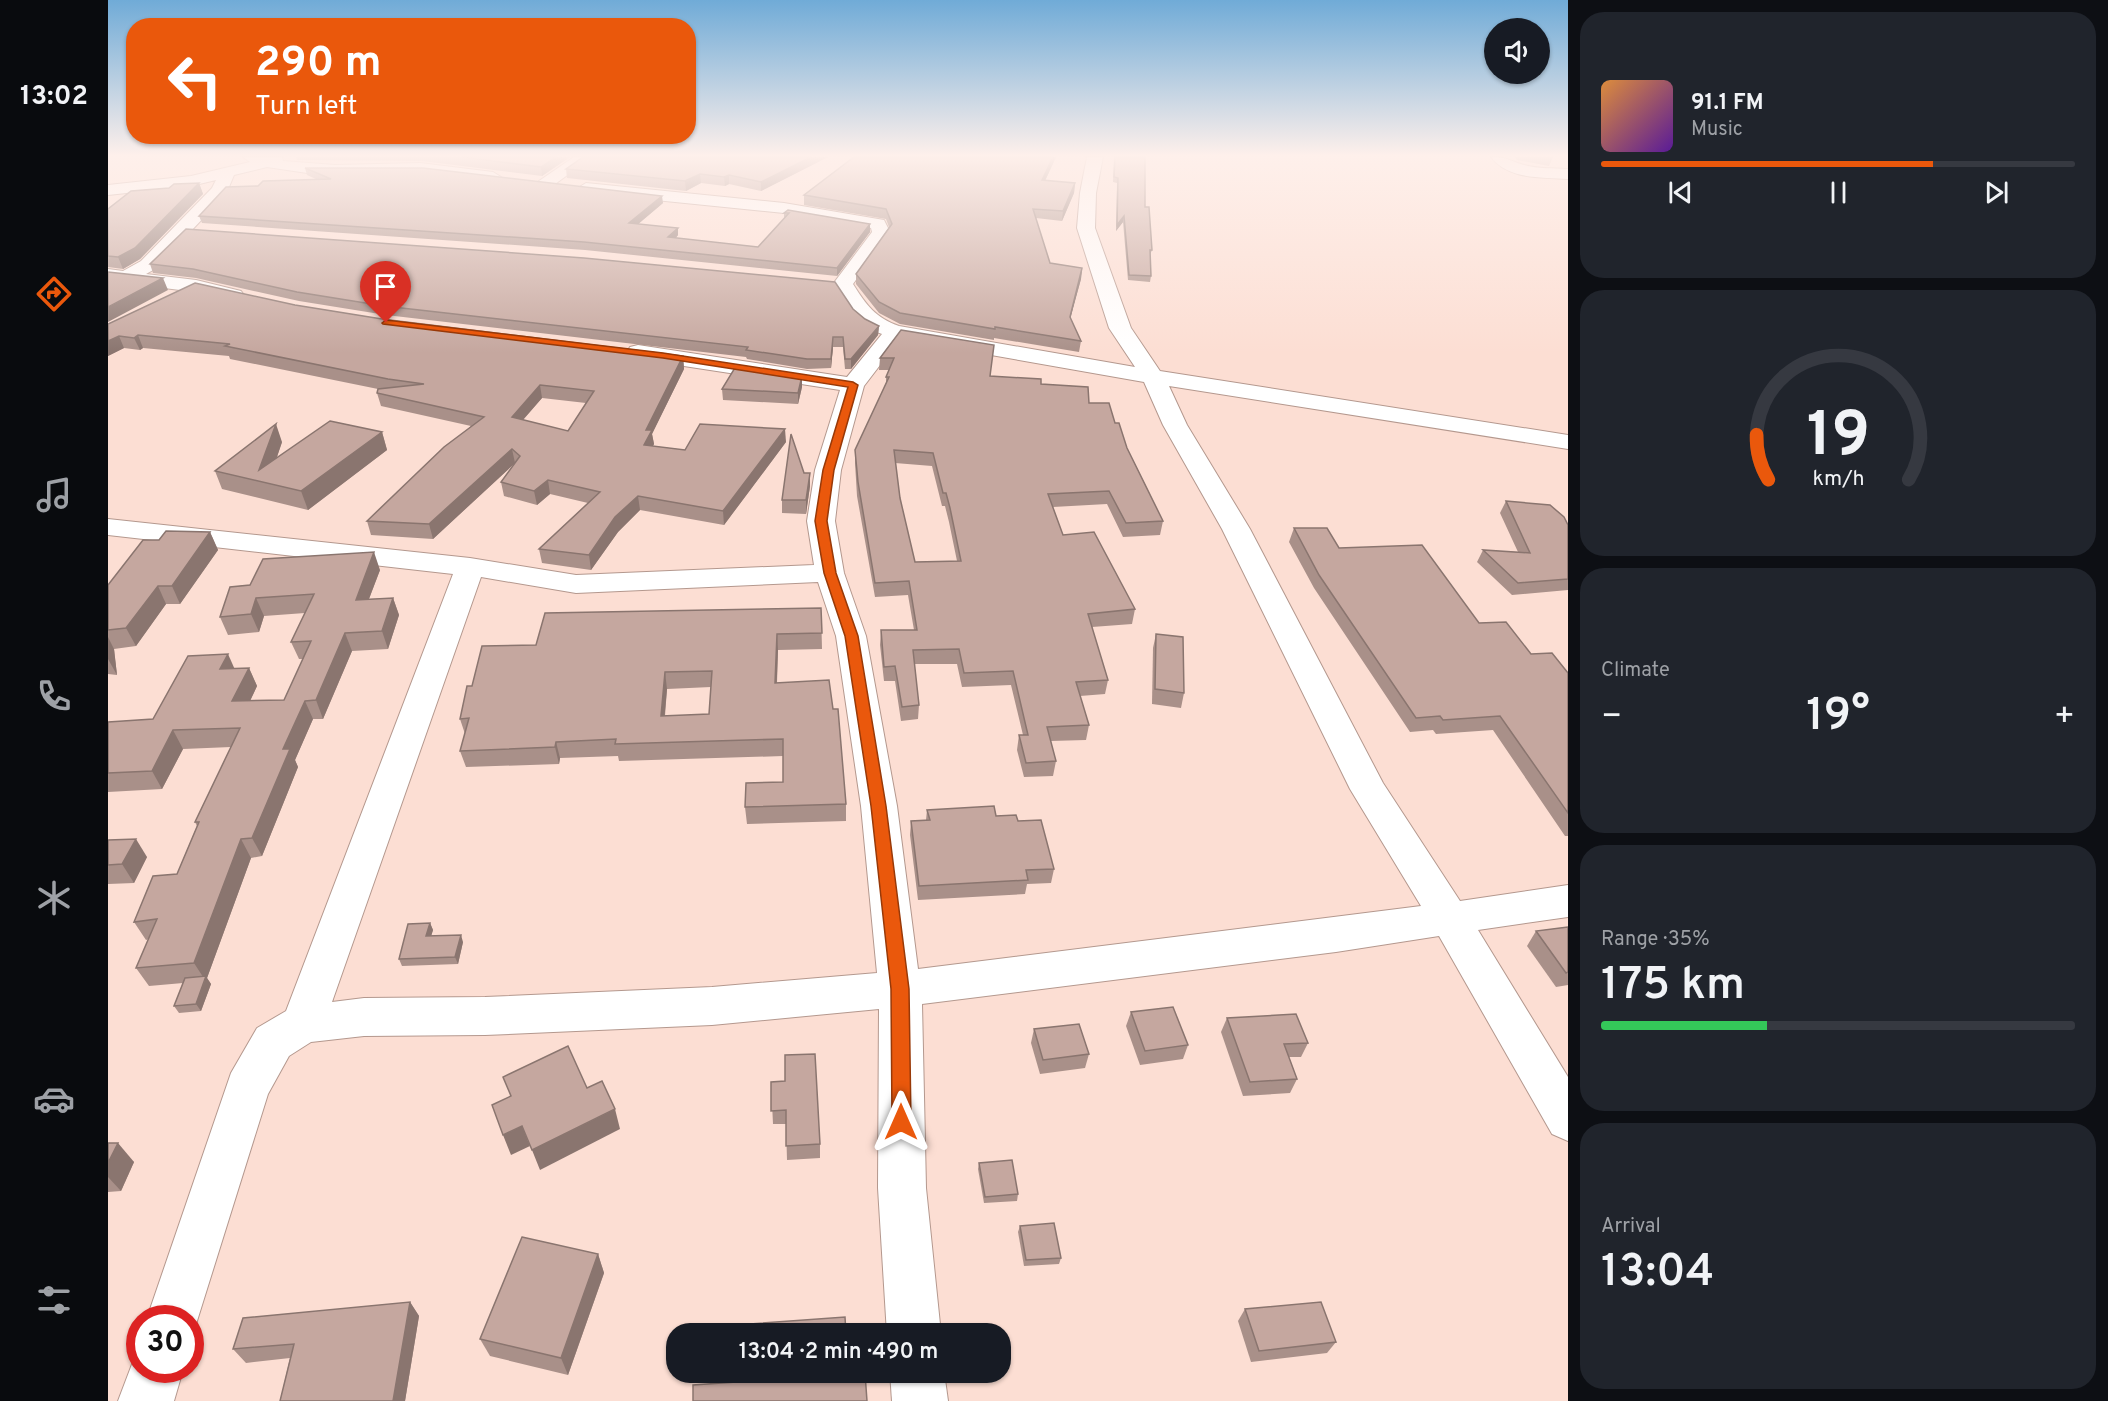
<!DOCTYPE html>
<html lang="en">
<head>
<meta charset="utf-8">
<style>
	body { margin:0; font-family:Overpass,sans-serif; background:#20242c; color:#f1f3f6; height:100vh; display:flex; flex-direction:column; font-size:22px; white-space:nowrap }
	* { box-sizing:border-box; margin:0 }
	p { font-size:20px; color:#9ea1a6 }
	.icon { flex:none; width:33px; height:33px; fill:none; stroke:currentColor; stroke-width:2; stroke-linecap:round; stroke-linejoin:round }
	.map { position:relative; flex:1; overflow:hidden }
	.sheet { display:flex; flex-direction:column; gap:12px; padding:12px; background:#0d0f14; width:540px }
	.sheet>* { flex:none }
	.guide { position:absolute; left:18px; top:18px; width:570px; height:126px; border-radius:24px; box-shadow:0 2px 4px #0004; background:#ea580c; color:#fff; overflow:hidden }
	.tools { position:absolute; left:1376px; top:18px; display:grid; gap:12px }
	.tools a { display:grid; place-items:center; width:66px; height:66px; border-radius:50%; background:#171b24; box-shadow:0 2px 4px #0004; font-size:30px }
	.speed { position:absolute; left:18px; top:1305px; display:flex; gap:12px; font-size:30px; font-weight:700; text-align:center }
	.speed>* { display:grid; place-content:center; width:78px; height:78px; border-radius:50%; background:#171b24; box-shadow:0 2px 4px #0004; line-height:1 }
	.speed .limit { border:9px solid #d22; background:#fff; color:#111 }
	.pin { position:absolute; display:grid; place-items:center; width:51px; height:51px; color:#fff; margin:-62px -26px; border-radius:50% 50% 50% 0; rotate:-45deg; box-shadow:0 0 6px #0007 }
	.pin .icon { rotate:45deg }
	.me { position:absolute; width:66px; margin:-33px; rotate:0deg; stroke-linejoin:round; filter:drop-shadow(0 0 4px #0008) }
	.turn { display:flex; align-items:center; gap:21px; height:126px; padding:0 30px; font-size:27px }
	.turn .icon { width:78px; height:78px; stroke-width:2.5 }
	.turn b { display:block; font-size:42px; line-height:51px }
	.big { font-size:45px; font-weight:600; line-height:1.1 }
	.sheet .card { flex:1; display:flex; flex-direction:column; justify-content:center; gap:9px; min-width:0; padding:0 21px; border-radius:24px; background:#20242c }
	.sheet .dial { align-items:center; gap:0 }
	.dial svg { height:156px; overflow:visible; fill:none; stroke:#363941; stroke-width:7; stroke-linecap:round; text-anchor:middle }
	.dial text { fill:#f1f3f6; stroke:none }
	.song { display:flex; align-items:center; gap:18px }
	.cover { width:72px; height:72px; border-radius:9px; background:linear-gradient(135deg,hsl(30 70% 55%),hsl(270 70% 35%)) }
	.played { height:6px; border-radius:3px; background:linear-gradient(90deg,#ea580c 70%,#363941 70%) }
	.keys { display:flex; justify-content:space-around; direction:ltr }
	.heat { display:flex; justify-content:space-between; align-items:center; font-size:33px; direction:ltr }
	.charge { height:9px; border-radius:4px; background:linear-gradient(90deg,#34c759 35%,#363941 0) }
	.trip { position:absolute; left:558px; top:1323px; width:345px; height:60px; border-radius:24px; background:#171b24; box-shadow:0 2px 4px #0004; font-weight:600; line-height:60px; text-align:center }
	main { display:flex; flex:1; min-height:0 }
	.tabs { display:flex; flex-direction:column; width:108px; justify-content:space-around; align-items:center; background:#090b0e; color:#9ea1a6 }
	.tabs .icon { width:42px; height:42px }
	.tabs .current { color:#ea580c }
	.tabs b { font-size:27px; color:#f1f3f6 }
	.map>svg:first-child { display:block }
	.lines { fill:none; stroke-linecap:round; stroke-linejoin:round }
	.minor-casing { stroke:#b4988e; stroke-width:2 }
	.minor { fill:#fff; fill-rule:evenodd }
	.wall { fill:#a99089; fill-rule:evenodd }
	.shaded-wall { fill:#8a756f }
	.building { fill:#c5a79f; stroke:#8a756f; stroke-width:1.5; fill-rule:evenodd }
	.route { fill:#ea580c; stroke:#983908; stroke-width:1.5 }
</style>
</head>
<body>
<main>
<nav class="tabs">
<b>13:02</b>
<svg class="icon current" aria-label="directions" viewBox="0 0 24 24"><path d="M12 3l9 9-9 9-9-9zM9 14v-3h6M13 9l2 2-2 2"/></svg>
<svg class="icon" aria-label="music" viewBox="0 0 24 24"><path d="M9 18V5l10-2v13"/><circle cx="6" cy="18" r="3"/><circle cx="16" cy="16" r="3"/></svg>
<svg class="icon" aria-label="phone" viewBox="0 0 24 24"><path d="M5 4h4l2 5-3 2q2 4 5 5l2-3 5 2v4C11 20 4 13 5 4z"/></svg>
<svg class="icon" aria-label="climate" viewBox="0 0 24 24"><path d="M12 3v18M4 7l16 10M4 17L20 7"/></svg>
<svg class="icon" aria-label="car" viewBox="0 0 24 24"><path d="M5 17H2v-5l4-1 3-4h7l3 4 3 1v5h-3M9 17h6M6 11h13"/><circle cx="7" cy="17" r="2"/><circle cx="17" cy="17" r="2"/></svg>
<svg class="icon" aria-label="filters" viewBox="0 0 24 24"><path d="M4 7h16M4 17h16"/><circle cx="9" cy="7" r="2"/><circle cx="15" cy="17" r="2"/></svg>
</nav>
<div class="map">
<svg width="1460" height="1401" viewBox="0 0 1460 1401">
	<rect width="100%" height="100%" fill="#fcded3"/>
	<g class="lines">
		<defs>
			<g id="minor">
				<polygon points="135,157 174,157 175,161 227,165 312,163 385,172 393,177 385,182 321,173 206,174 159,167 126,175 118,194 47,269 38,274 88,280 133,291 136,295 133,299 126,301 88,292 0,281 0,269 15,271 33,261 104,188 108,180 83,186 0,195 0,185 83,176 142,162"/>
				<polygon points="466,157 484,157 443,187 431,187 429,184 431,181"/>
				<path d="M979,157h16l-7,36 -1,35 36,100 29,43 408,64v14l-399,-63 18,39 63,104 133,254 77,118 108,-16v32l-90,13 90,147v64l-16,-7 -113,-198 -103,16 -414,52 4,184 15,146h-54l-9,-146 1,-179 -167,16 -227,10 -121,1 -53,6 -22,14 -21,38 -76,243 -2,-19h-43l84,-245 26,-45 29,-17 167,-437 -345,-39v-16l362,39 106,17 238,-10 -7,-44 8,-51 25,-80 -202,-31 -8,-2 -3,-5 3,-5 8,-2 209,32 35,-43c-26,-9 -36,-28 -49,-50l39,-52 -1,-4 -87,-15 -198,-20 -8,-5 8,-5 198,20 100,17 6,12 -37,52c13,21 23,34 46,42l236,41 -26,-39 -32,-100 3,-35zM792,339l244,43 19,43 59,104 128,260 71,117 -503,63 -21,-163 -31,-170 -22,-63 -9,-52 6,-51 23,-84zM373,577l95,16 242,-11 18,54 25,170 16,167 -165,14 -227,10 -121,1 -32,4z"/>
				<path d="M1383,157c18,0 18,4 33,8 14,4 29,3 44,4v10c-26,-2 -60,1 -77,-22z"/>
				<polygon points="32,1350 32,1370 75,1370 66,1401 10,1401 29,1351"/>
				<polygon points="782,1372 836,1372 840,1401 784,1401"/>
			</g>
		</defs>
		<!-- minor casing -->
		<use href="#minor" class="minor-casing"/>
		<!-- minor -->
		<use href="#minor" class="minor"/>
	</g>
	<!-- wall -->
	<g class="wall">
		<polygon points="188,157 462,157 434,176 314,161 189,160"/>
		<polygon points="475,157 720,157 653,191 621,184 617,186 593,183 578,191 459,178 458,169"/>
		<polygon points="948,157 937,181 967,183 966,193 954,221 928,218 942,263 974,268 973,279 962,318 973,341 971,352 886,338 886,340 792,324 771,313 748,284 748,274 781,227 778,219 696,205 696,195"/>
		<polygon points="1006,157 1037,157 1037,207 1044,250 1042,255 1043,276 1042,282 1020,280 1015,222 1008,231 1009,183 1005,182"/>
		<polygon points="1407,157 1445,157 1441,166 1409,160"/>
		<polygon points="197,168 555,203 530,224 570,228 570,235 568,238 650,247 676,219 676,213 762,232 729,276 477,250 94,223 91,216 150,186 210,180 199,175"/>
		<polygon points="91,183 95,194 32,259 15,269 0,267 0,209 61,188"/>
		<polygon points="42,264 745,309 757,319 771,326 770,335 743,369 737,369 735,347 725,347 723,368 699,369 639,359 638,357 278,315 191,301 88,278 45,273"/>
		<path d="M187,305l87,14 301,37 1,13 -32,65 2,10 -1,2 32,4 101,-8 -62,83 -84,-15 -22,22 -27,38 -49,-7 -3,-14 49,-46 -38,-9 -13,11 -33,-9 -3,-14 14,-19 -82,76 -62,-4 -4,-14 104,-95 -90,-20 -4,-13 1,-4 -148,-30 -1,-3 -86,-8 -3,2 -16,-2 -16,8v-32zM434,398l44,5 -18,28 -45,-11z"/>
		<path d="M793,330l90,46 50,8 48,19 26,20 48,98 -3,14 -37,2 -16,-33 -54,3 10,28 72,74 -3,15 -40,3 16,53 -3,14 -25,2 9,29 -3,15 -36,1 6,20 -3,15 -29,1 -7,-27 2,-15h4l-12,-50 -49,2 -5,-23h-43l5,41 -1,14 -17,2 -6,-40h-11l-4,-36 1,-15h33l-6,-35 -33,2 -18,-101 -2,-33v-13l31,-66v-7l3,-7h-10l1,-12zM787,463l37,3 10,40h3l4,16 8,39 -42,1 -15,-64z"/>
		<polygon points="694,376 694,387 690,404 615,400 614,389"/>
		<polygon points="274,432 279,450 200,510 114,489 107,471 174,442 169,457"/>
		<polygon points="702,473 702,486 698,514 674,513 674,500"/>
		<polygon points="1398,501 1460,525 1460,590 1404,595 1369,562 1375,550 1410,552 1392,513"/>
		<polygon points="1186,528 1231,548 1371,623 1423,654 1460,673 1460,836 1457,836 1385,730 1328,734 1325,730 1302,732 1206,588 1181,542"/>
		<polygon points="102,532 110,550 72,604 58,604 28,646 6,649 9,675 0,674 0,585"/>
		<polygon points="272,570 261,599 285,598 291,615 280,649 244,651 215,719 205,719 187,760 190,767 154,856 143,858 99,978 103,984 93,1011 71,1013 66,1006 75,983 41,986 28,968 41,939 38,940 26,922 69,874 89,826 87,822 123,747 75,749 54,789 0,792 0,722 45,719 127,669 141,668 149,686 142,701 176,700 195,659 191,659 183,642 197,613 156,616 151,632 120,635 112,617 122,587"/>
		<path d="M713,608l1,41 -44,1 -1,33 56,26 13,95v17l-99,3 -2,-17 38,-25v-26l-164,5 -1,-5 -58,2 -1,6 -93,3 -6,-16 5,-17 -5,-15 12,-33 64,-41zM603,687l-2,27 -44,2 2,-27z"/>
		<polygon points="1048,634 1076,693 1073,708 1044,704 1045,648"/>
		<polygon points="819,810 888,816 910,821 946,869 943,883 919,884 917,894 810,900 802,835 803,821 818,820"/>
		<polygon points="0,840 39,857 26,883 0,884"/>
		<polygon points="322,923 325,930 323,936 355,942 350,964 294,966 291,959"/>
		<polygon points="1460,927 1460,985 1448,987 1419,946 1428,931"/>
		<polygon points="1023,1012 1080,1045 1075,1059 1032,1065 1018,1026"/>
		<polygon points="1119,1018 1200,1043 1193,1057 1181,1057 1189,1079 1182,1093 1135,1096 1113,1032"/>
		<polygon points="926,1029 981,1054 977,1068 932,1074 923,1043"/>
		<polygon points="663,1082 712,1144 712,1158 679,1160 678,1124 665,1124"/>
		<polygon points="0,1143 26,1162 13,1191 0,1192"/>
		<polygon points="871,1163 910,1194 909,1201 876,1203 870,1169"/>
		<polygon points="912,1226 953,1258 951,1264 916,1266 910,1232"/>
		<polygon points="490,1254 496,1273 460,1375 382,1356 372,1339"/>
		<polygon points="302,1302 311,1316 297,1401 172,1401 182,1358 138,1363 125,1349"/>
		<polygon points="1137,1309 1228,1342 1219,1353 1143,1362 1130,1321"/>
	</g>
	<!-- shaded-wall -->
	<g class="shaded-wall">
		<polygon points="448,157 462,157 434,176 433,167"/>
		<polygon points="703,157 720,157 653,191 653,182"/>
		<polygon points="945,157 948,157 933,189 934,180"/>
		<polygon points="592,174 593,183 578,191 577,181"/>
		<polygon points="621,175 621,184 617,186 616,177"/>
		<polygon points="91,183 95,194 32,259 15,269 10,257"/>
		<polygon points="967,183 966,193 954,221 955,211"/>
		<polygon points="554,196 555,203 522,231 521,223"/>
		<polygon points="1016,216 1015,222 1008,231 1009,225"/>
		<polygon points="762,224 762,232 729,276 729,268"/>
		<polygon points="570,228 570,235 561,245 560,237"/>
		<polygon points="974,268 973,279 960,327 962,317"/>
		<polygon points="55,278 60,290 0,322 0,307"/>
		<polygon points="771,326 770,335 743,369 743,359"/>
		<polygon points="30,335 35,348 32,350 26,338"/>
		<polygon points="11,336 16,348 0,356 0,341"/>
		<polygon points="725,337 725,347 723,368 723,359"/>
		<polygon points="575,356 576,369 544,434 546,444 538,458 536,445 538,430"/>
		<polygon points="694,376 694,387 690,404 690,393"/>
		<polygon points="432,385 434,398 406,430 404,417"/>
		<polygon points="168,424 174,442 160,483 151,470"/>
		<polygon points="677,429 678,442 616,525 615,511"/>
		<polygon points="274,432 279,450 200,510 193,491"/>
		<polygon points="404,449 407,463 325,539 321,524"/>
		<polygon points="702,473 702,486 698,514 698,500"/>
		<polygon points="440,480 442,494 429,505 426,491"/>
		<polygon points="530,496 532,510 510,532 483,570 481,555 507,517"/>
		<polygon points="102,532 110,550 72,604 64,586"/>
		<polygon points="266,552 272,570 254,617 248,600"/>
		<polygon points="50,586 58,604 28,646 18,628"/>
		<polygon points="148,598 156,616 151,632 143,614"/>
		<polygon points="285,598 291,615 280,649 274,631"/>
		<polygon points="237,633 244,651 215,719 208,700"/>
		<polygon points="669,634 670,650 668,700 667,683"/>
		<polygon points="0,637 6,649 9,675 0,659"/>
		<polygon points="120,654 128,672 112,669"/>
		<polygon points="141,668 149,686 133,720 124,701"/>
		<polygon points="557,672 559,689 555,733 553,716"/>
		<polygon points="197,701 205,719 187,760 190,767 154,856 144,838 175,749"/>
		<polygon points="65,730 75,749 54,789 44,771"/>
		<polygon points="448,742 452,758 451,764 447,747"/>
		<polygon points="28,839 39,857 26,883 14,864"/>
		<polygon points="133,839 143,858 99,978 103,984 93,1011 88,1004 97,980 86,963"/>
		<polygon points="322,923 325,930 321,943 318,936"/>
		<polygon points="353,935 355,942 350,964 347,957"/>
		<polygon points="507,1109 512,1129 432,1170 424,1150"/>
		<polygon points="414,1126 422,1146 403,1155 395,1135"/>
		<polygon points="10,1143 26,1162 13,1191 0,1177 0,1163"/>
		<polygon points="490,1254 496,1273 460,1375 453,1358"/>
		<polygon points="302,1302 311,1316 297,1401 285,1401"/>
	</g>
	<!-- building -->
	<g class="building">
		<polygon points="353,157 448,157 433,167"/>
		<polygon points="475,157 703,157 653,182 621,175 616,177 592,174 577,181 458,169"/>
		<polygon points="746,157 945,157 934,180 967,183 955,211 925,209 942,263 974,268 962,317 973,341 887,327 887,329 792,313 771,302 748,274 784,224 778,209 696,195"/>
		<polygon points="1007,157 1037,157 1037,207 1041,207 1044,250 1042,250 1043,276 1021,275 1016,216 1009,225 1010,178 1006,177"/>
		<polygon points="197,168 315,168 554,196 521,223 570,228 560,237 650,247 681,213 676,213 680,210 762,224 729,268 476,242 91,216 118,187 150,186 155,181 223,179"/>
		<polygon points="91,183 27,248 10,257 0,256 0,209 23,191 61,188 66,184"/>
		<polygon points="78,229 476,258 727,282 745,309 757,319 771,326 743,359 737,359 735,337 725,337 723,359 699,359 638,350 640,347 276,306 189,292 85,269 42,264"/>
		<polygon points="0,272 55,278 0,307"/>
		<path d="M87,283l100,22 87,14 301,37 -37,74h6l-8,15 41,5 15,-26 85,5 -62,82 -85,-15 -23,21 -26,38 -50,-6 61,-57 -52,-12 -14,11 -33,-9 19,-26 -8,-7 -83,75 -62,-3 77,-74 40,-30 -107,-24 1,-4 46,-5 -36,-5 -163,-33 5,-2 -92,-9 -4,3 -15,-2 -11,5v-17zM432,385l54,6 -26,40 -56,-14z"/>
		<path d="M793,330l93,15 -4,31 51,3v5l47,3 1,16h20l6,20h4l8,25 36,73 -37,2 -17,-32 -61,3 15,41 31,-3 41,77 -47,5 20,66 -32,2 13,43 -42,2 9,34 -30,2 -7,-28h9l-15,-64 -49,2 -5,-24 -46,1 6,55 -17,2 -7,-41 -11,1 -3,-37h36l-8,-49 -34,2 -17,-101 -3,-32 34,-73h-3l8,-19h-14zM786,450l39,3 10,40h3l4,15 11,53 -46,1 -15,-64z"/>
		<polygon points="628,366 694,376 690,393 614,389"/>
		<polygon points="222,421 274,432 193,491 107,471 168,424 151,470"/>
		<polygon points="683,434 696,473 702,473 698,500 674,500"/>
		<polygon points="1398,501 1442,505 1456,517 1460,525 1460,579 1410,583 1375,550 1422,553"/>
		<polygon points="1186,528 1219,528 1231,548 1314,545 1371,623 1398,622 1423,654 1444,653 1460,673 1460,813 1392,716 1335,720 1332,716 1308,718 1211,575"/>
		<polygon points="58,531 102,532 64,586 50,586 18,628 0,630 0,585 35,540 51,540"/>
		<polygon points="266,552 248,600 285,598 274,631 237,633 208,700 197,701 175,749 182,749 144,838 133,839 86,963 28,968 49,919 26,922 45,876 69,874 91,822 87,822 132,728 65,730 44,771 0,773 0,722 45,719 80,656 120,654 112,669 141,668 124,701 176,700 203,641 183,642 206,594 148,598 143,614 112,617 122,587 142,585 155,559"/>
		<path d="M713,608l1,25 -45,1 -2,49 54,-3 4,29h5l8,95 -101,3 1,-24 37,-1v-43l-168,5 1,-5 -60,3 -1,5 -95,4 9,-33 -9,1 7,-33h5l10,-40 54,-1 9,-32zM604,671l-3,43 -48,2 4,-44z"/>
		<polygon points="1048,634 1075,637 1076,693 1047,689"/>
		<polygon points="886,806 888,816 908,815 910,821 933,820 946,869 918,870 920,880 811,886 803,821 822,820 819,810"/>
		<polygon points="28,839 14,864 0,865 0,840"/>
		<polygon points="322,923 318,936 353,935 347,957 291,959 300,924"/>
		<polygon points="1460,927 1460,972 1458,973 1428,931"/>
		<polygon points="98,976 88,1004 66,1006 77,978"/>
		<polygon points="1065,1007 1080,1045 1037,1051 1023,1012"/>
		<polygon points="1188,1014 1200,1043 1176,1044 1189,1079 1142,1082 1119,1018"/>
		<polygon points="971,1024 981,1054 935,1060 926,1029"/>
		<polygon points="460,1046 479,1088 494,1081 507,1109 424,1150 414,1126 395,1135 384,1105 403,1096 395,1077"/>
		<polygon points="707,1054 712,1144 678,1146 678,1110 663,1111 663,1082 677,1081 677,1055"/>
		<polygon points="0,1143 10,1143 0,1163"/>
		<polygon points="904,1160 910,1194 877,1197 871,1163"/>
		<polygon points="946,1223 953,1258 918,1260 912,1226"/>
		<polygon points="414,1237 490,1254 453,1358 372,1339"/>
		<polygon points="302,1302 285,1401 172,1401 186,1344 125,1349 135,1318"/>
		<polygon points="1213,1302 1228,1342 1151,1351 1137,1309"/>
		<polygon points="737,1317 738,1334 628,1334 628,1325"/>
		<polygon points="628,1372 740,1372 740,1374 757,1373 759,1401 585,1401 585,1385 628,1382"/>
	</g>
	<!-- sky -->
	<linearGradient id="sky" x2="0" y2="1"><stop stop-color="#70abd7"/><stop offset="0.44" stop-color="#fef0eb"/><stop offset="1" stop-color="#fef0eb" stop-opacity="0"/></linearGradient>
	<rect width="1460" height="353" fill="url(#sky)"/>
	<!-- route -->
	<polygon class="route" points="278,320 555,353 745,382 750,385 726,470 719,521 728,573 750,636 778,806 801,989 803,1122 800,1128 793,1131 786,1128 784,1122 783,989 763,806 737,636 716,573 707,521 715,470 740,387 555,358 275,324 274,323"/>
</svg>
<div class="tools">
<a><svg class="icon" aria-label="sound" viewBox="0 0 24 24"><path d="M4 9h4l5-4v14l-5-4H4zM17 9q2 3 0 6"/></svg></a>
</div>
<div class="speed"><div class="limit">30</div></div>
<div class="pin" style="left:278px;top:323px;background:#d93025"><svg class="icon" aria-label="arrive" viewBox="0 0 24 24"><path d="M6 21V4h12l-3 4 3 4H6"/></svg></div>
<svg class="me" style="left:793px;top:1122px" viewBox="-20 -20 40 40"><path d="M0-17L14 15 0 8-14 15z" fill="#ea580c" stroke="#fff" stroke-width="4"/></svg>
<div class="trip">13:04 · 2 min · 490 m</div>
<div class="guide">
<div class="turn"><svg class="icon" aria-label="left" viewBox="0 0 24 24"><path d="M17 20v-9H6M10 6l-5 5 5 5"/></svg><div><b>290 m</b>Turn left</div></div>
</div>
</div>
<section class="sheet">
<div class="card">
<div class="song"><i class="cover"></i><div><b>91.1 FM</b><p>Music</p></div></div>
<div class="played"></div>
<div class="keys"><svg class="icon" aria-label="previous" viewBox="0 0 24 24"><path d="M18 5L8 12l10 7zM5 5v14"/></svg><svg class="icon" aria-label="pause" viewBox="0 0 24 24"><path d="M8 5v14M16 5v14"/></svg><svg class="icon" aria-label="next" viewBox="0 0 24 24"><path d="M6 5l10 7-10 7zM19 5v14"/></svg></div>
</div>
<div class="card dial"><svg viewBox="0 0 100 80">
<path d="M14 69A42 42 0 1 1 86 69"/>
<path d="M14 69A42 42 0 0 1 8 46" stroke="#ea580c"/>
<text x="50" y="56" font-size="32" font-weight="700">19</text>
<text x="50" y="72" font-size="11">km/h</text>
</svg></div>
<div class="card"><p>Climate</p>
<div class="heat"><a>−</a><b class="big">19°</b><a>+</a></div>
</div>
<div class="card"><p>Range · 35%</p><b class="big">175 km</b><div class="charge"></div></div>
<div class="card"><p>Arrival</p><b class="big">13:04</b></div>
</section>
</main>
</body>
</html>
